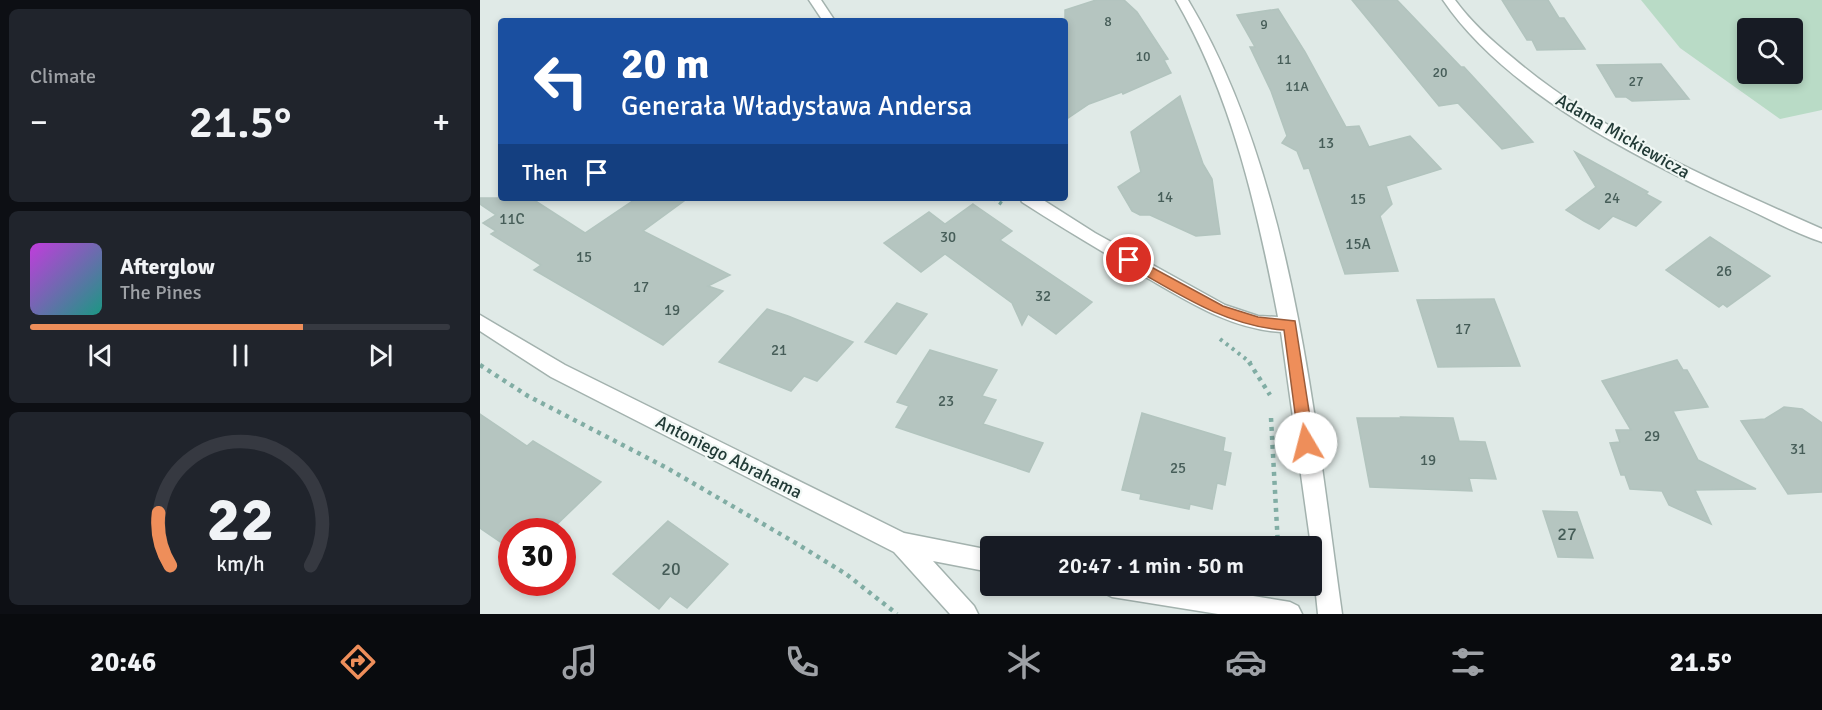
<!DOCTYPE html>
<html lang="en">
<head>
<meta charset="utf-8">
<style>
	body { margin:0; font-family:Signika,sans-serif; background:#20242c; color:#f1f3f6; height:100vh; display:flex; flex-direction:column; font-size:22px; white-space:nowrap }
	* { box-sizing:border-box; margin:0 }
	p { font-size:20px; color:#9ea1a6 }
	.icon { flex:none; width:33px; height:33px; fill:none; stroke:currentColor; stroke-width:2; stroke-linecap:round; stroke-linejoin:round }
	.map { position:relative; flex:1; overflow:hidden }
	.side { display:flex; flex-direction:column; gap:9px; padding:9px; background:#0d0f14; width:480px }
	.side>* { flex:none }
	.hud { position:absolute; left:18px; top:18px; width:570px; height:183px; border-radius:6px; box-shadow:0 3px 9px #0003; background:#1a4fa0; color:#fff; overflow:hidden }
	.controls { position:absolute; left:1257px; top:18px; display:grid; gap:12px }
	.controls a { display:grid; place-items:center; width:66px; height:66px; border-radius:6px; background:#171b24; box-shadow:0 3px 9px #0003; font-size:30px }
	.speed { position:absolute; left:18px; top:518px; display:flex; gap:12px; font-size:30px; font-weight:700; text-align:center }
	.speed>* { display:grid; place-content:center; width:78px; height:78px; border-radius:50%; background:#171b24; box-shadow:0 3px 9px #0003; line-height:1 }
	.speed .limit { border:9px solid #d22; background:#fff; color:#111 }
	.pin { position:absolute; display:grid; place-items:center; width:51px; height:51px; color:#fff; margin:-26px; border:3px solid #fff; border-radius:50%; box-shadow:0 2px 6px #0007 }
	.me { position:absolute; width:66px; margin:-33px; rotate:352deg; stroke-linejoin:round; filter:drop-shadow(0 0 4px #0008) }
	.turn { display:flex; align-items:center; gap:21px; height:126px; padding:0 24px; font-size:27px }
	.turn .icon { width:78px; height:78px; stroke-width:2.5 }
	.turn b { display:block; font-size:42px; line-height:51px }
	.then { display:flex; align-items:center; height:57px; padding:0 24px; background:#0003; gap:12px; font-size:22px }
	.big { font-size:45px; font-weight:600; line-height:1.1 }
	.side .widget { flex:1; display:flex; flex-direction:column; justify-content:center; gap:9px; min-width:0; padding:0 21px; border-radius:9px; background:#20242c }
	.side .dial { align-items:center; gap:0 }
	.dial svg { height:156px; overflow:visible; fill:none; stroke:#363941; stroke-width:7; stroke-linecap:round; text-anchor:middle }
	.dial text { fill:#f1f3f6; stroke:none }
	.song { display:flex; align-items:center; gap:18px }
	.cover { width:72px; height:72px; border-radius:9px; background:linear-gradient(135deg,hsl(290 70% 55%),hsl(170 70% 35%)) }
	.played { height:6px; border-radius:3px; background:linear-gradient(90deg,#ee8e5a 65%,#363941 65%) }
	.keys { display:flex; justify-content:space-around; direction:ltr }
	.heat { display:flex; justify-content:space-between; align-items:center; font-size:33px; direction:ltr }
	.trip { position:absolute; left:500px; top:536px; width:342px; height:60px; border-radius:6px; background:#171b24; box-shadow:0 3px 9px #0003; font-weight:600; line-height:60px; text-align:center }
	.tab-bar { display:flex; height:96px; justify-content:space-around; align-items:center; background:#090b0e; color:#9ea1a6 }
	.tab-bar .icon { width:42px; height:42px }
	.tab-bar .current { color:#ee8e5a }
	.tab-bar b { font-size:27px; color:#f1f3f6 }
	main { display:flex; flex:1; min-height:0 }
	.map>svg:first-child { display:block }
	.green { fill:#b9dbc6; fill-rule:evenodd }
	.building { fill:#b5c5c0; stroke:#b2c4be; stroke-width:1.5 }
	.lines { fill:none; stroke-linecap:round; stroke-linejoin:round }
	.minor-casing { stroke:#a3b2ae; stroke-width:3 }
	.path-far1 { stroke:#81ada4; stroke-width:4; stroke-dasharray:3 4.5; stroke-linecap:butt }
	.path { stroke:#81ada4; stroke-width:4.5; stroke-dasharray:4 5; stroke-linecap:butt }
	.minor { fill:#fff; fill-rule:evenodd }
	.route { fill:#ee8e5a; stroke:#9b5c3a; stroke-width:1.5 }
	.labels { text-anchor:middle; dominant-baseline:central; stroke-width:4.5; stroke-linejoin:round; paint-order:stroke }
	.far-number-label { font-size:14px; fill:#465d58 }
	.number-label { font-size:15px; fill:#465d58 }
	.street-label { font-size:18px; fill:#213a36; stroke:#f0f7f4 }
	.near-number-label { font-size:18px; fill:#465d58 }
</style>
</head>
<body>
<main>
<section class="side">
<div class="widget"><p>Climate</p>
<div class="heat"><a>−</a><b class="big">21.5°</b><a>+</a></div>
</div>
<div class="widget">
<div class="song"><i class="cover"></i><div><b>Afterglow</b><p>The Pines</p></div></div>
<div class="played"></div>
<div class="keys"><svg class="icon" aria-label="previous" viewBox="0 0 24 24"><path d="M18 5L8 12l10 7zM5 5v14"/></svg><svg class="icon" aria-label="pause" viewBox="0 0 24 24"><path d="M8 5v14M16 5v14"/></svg><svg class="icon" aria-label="next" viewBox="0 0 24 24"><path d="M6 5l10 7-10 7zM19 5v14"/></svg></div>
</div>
<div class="widget dial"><svg viewBox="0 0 100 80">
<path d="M14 69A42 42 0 1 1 86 69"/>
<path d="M14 69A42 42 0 0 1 8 42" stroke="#ee8e5a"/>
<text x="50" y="56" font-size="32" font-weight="700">22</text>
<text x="50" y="72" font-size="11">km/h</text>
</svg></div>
</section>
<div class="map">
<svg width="1342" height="614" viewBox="0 0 1342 614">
	<rect width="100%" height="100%" fill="#e0eae7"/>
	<!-- green -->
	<path class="green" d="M1161,0h181v110l-42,9 -100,-71zM1268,28h44v46h-44z"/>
	<!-- building -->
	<g class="building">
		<polygon points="616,0 644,0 657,12 688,59 684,60 691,73 643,94 642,92 609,104 585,120 585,10"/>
		<polygon points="872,0 917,0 981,67 984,67 1053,142 1022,149 978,103 959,106"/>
		<polygon points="1022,0 1068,0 1079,18 1084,18 1105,49 1057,50 1052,40 1047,40"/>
		<polygon points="798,9 825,52 866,127 879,126 889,147 930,136 961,169 906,186 912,204 900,216 918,271 865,274 829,168 824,169 817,151 802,143 807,136 791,91 770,47 775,47 757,15"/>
		<polygon points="1181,64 1209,99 1152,101 1146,97 1136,97 1117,65"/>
		<polygon points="700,96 723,164 732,179 740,234 716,236 670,215 660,215 652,211 638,187 661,172 651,132"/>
		<polygon points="1095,152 1168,192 1166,194 1181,202 1156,226 1133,216 1119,229 1104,221 1086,210 1116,187"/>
		<polygon points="0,198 51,198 105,233 157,198 208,198 163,231 250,275 228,286 243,291 183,345 54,270 61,265 11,234 16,231 3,223 16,215 0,204"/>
		<polygon points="493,204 532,231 520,240 612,302 576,334 548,314 542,325 532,303 465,254 441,272 404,243 449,212 465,224"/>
		<polygon points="1230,237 1290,276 1247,307 1243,304 1239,307 1186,270"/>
		<polygon points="1014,299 1040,366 958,367 937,300"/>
		<polygon points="417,303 447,314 416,354 385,342"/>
		<polygon points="287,309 308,316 373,342 337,381 324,376 311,391 239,362"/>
		<polygon points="450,350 517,370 502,396 516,400 503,424 563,443 549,472 416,427 429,406 417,402"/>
		<polygon points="1197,360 1203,370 1207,370 1228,407 1193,411 1218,460 1276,489 1215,490 1231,524 1189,505 1182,491 1150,489 1145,475 1141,475 1130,443 1140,442 1136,430 1151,430 1122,381"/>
		<polygon points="1304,407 1322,409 1342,423 1342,492 1308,494 1261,421 1285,419"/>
		<polygon points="662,413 745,438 743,451 751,453 745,485 737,483 732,509 710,504 709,509 660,499 661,494 642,490"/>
		<polygon points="0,414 47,446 53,441 121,482 70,531 32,531 32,550 0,528"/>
		<polygon points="921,417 973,418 979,441 1005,442 1016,479 989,478 992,491 890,487 877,418 922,418"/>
		<polygon points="1063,511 1097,512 1113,558 1078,557"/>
		<polygon points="188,521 248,564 207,608 190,596 179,609 133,574"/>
	</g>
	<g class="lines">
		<defs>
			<g id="minor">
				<polygon points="329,0 341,0 355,21 343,21"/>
				<path d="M696,0h12c105,175 126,415 154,614h-24l-7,-68 -30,-214c-50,-3 -90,-29 -132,-53 -43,-25 -85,-50 -127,-77l-2,-4h20l55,35 130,72 33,11 20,1c-21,-109 -46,-220 -102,-317z"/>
				<path d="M963,0h12c16,22 37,41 58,58 91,77 201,123 309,171v13c-28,-9 -56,-25 -83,-37 -99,-45 -234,-113 -296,-205z"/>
				<polygon points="0,315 85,365 424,533 510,550 510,572 453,561 494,606 498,614 470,614 414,552 71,377 0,331"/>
				<polygon points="620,585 704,585 810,602 818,606 822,614 738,614 632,597 624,593"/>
			</g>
		</defs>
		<!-- minor casing -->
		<use href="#minor" class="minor-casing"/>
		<!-- path-far1 -->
		<g class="path-far1">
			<polyline points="513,198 522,204"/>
			<polyline points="740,339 771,363"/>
		</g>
		<!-- path -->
		<g class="path">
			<polyline points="769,362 790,395"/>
			<polyline points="0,365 48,396 187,468 314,542 366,574 417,614"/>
			<polyline points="791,418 798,546"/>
		</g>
		<!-- minor -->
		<use href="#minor" class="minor"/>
	</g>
	<!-- route -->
	<path class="route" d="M649,255l94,51 35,11 37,4 19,122 -2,5 -6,2 -5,-2 -2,-5 -15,-113c-60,-4 -108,-38 -160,-67l-1,-3z"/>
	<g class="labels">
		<!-- far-number labels -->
		<g class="far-number-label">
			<text x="628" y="21">8</text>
			<text x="784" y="24">9</text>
			<text x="663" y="56">10</text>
			<text x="804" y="59">11</text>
			<text x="960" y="72">20</text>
			<text x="1156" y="81">27</text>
			<text x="817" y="86">11A</text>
		</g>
		<!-- number labels -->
		<g class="number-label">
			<text x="846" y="143">13</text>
			<text x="685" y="197">14</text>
			<text x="1132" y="198">24</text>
			<text x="878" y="199">15</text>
			<text x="32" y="219">11C</text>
			<text x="468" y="237">30</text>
			<text x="878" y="244">15A</text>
			<text x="104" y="257">15</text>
			<text x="1244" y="271">26</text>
			<text x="161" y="287">17</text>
			<text x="563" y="296">32</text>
			<text x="192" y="310">19</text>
			<text x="983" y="329">17</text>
			<text x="299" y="350">21</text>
			<text x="466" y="401">23</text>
			<text x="1172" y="436">29</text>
			<text x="1318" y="449">31</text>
			<text x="948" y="460">19</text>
			<text x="698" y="468">25</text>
		</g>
		<!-- street labels -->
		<g class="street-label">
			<text transform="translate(1143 136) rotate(30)">Adama Mickiewicza</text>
			<text transform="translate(249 457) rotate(27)">Antoniego Abrahama</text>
		</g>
		<!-- near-number labels -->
		<g class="near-number-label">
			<text x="1087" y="534">27</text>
			<text x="191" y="569">20</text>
		</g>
	</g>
</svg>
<div class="controls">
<a><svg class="icon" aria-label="search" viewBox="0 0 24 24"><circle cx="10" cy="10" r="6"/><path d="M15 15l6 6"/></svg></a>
</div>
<div class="speed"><div class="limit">30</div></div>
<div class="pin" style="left:649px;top:260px;background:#d93025"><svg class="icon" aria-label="arrive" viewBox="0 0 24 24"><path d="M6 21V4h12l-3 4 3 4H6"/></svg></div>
<svg class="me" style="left:826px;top:443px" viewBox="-20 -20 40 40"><circle r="19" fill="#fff"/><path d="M0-13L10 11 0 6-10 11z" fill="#ee8e5a"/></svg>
<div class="trip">20:47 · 1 min · 50 m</div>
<div class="hud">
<div class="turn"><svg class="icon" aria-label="left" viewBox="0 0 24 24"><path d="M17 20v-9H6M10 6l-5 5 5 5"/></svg><div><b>20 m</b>Generała Władysława Andersa</div></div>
<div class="then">Then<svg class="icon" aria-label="arrive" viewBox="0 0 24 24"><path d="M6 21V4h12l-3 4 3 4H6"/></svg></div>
</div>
</div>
</main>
<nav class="tab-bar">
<b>20:46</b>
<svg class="icon current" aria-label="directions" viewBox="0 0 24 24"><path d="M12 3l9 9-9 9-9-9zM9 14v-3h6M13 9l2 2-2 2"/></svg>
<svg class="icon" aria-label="music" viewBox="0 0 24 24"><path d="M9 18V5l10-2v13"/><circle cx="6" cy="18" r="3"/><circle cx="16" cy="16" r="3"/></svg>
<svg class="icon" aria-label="phone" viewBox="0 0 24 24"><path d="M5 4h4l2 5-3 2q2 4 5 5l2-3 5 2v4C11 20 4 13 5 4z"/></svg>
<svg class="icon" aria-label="climate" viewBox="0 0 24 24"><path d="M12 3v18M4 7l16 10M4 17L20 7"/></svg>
<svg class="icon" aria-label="car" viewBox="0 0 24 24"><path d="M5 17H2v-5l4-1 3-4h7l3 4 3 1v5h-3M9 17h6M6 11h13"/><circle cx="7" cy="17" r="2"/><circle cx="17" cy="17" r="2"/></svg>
<svg class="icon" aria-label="filters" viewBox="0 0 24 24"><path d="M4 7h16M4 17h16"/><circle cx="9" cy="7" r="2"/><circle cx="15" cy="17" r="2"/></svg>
<b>21.5°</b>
</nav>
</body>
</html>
